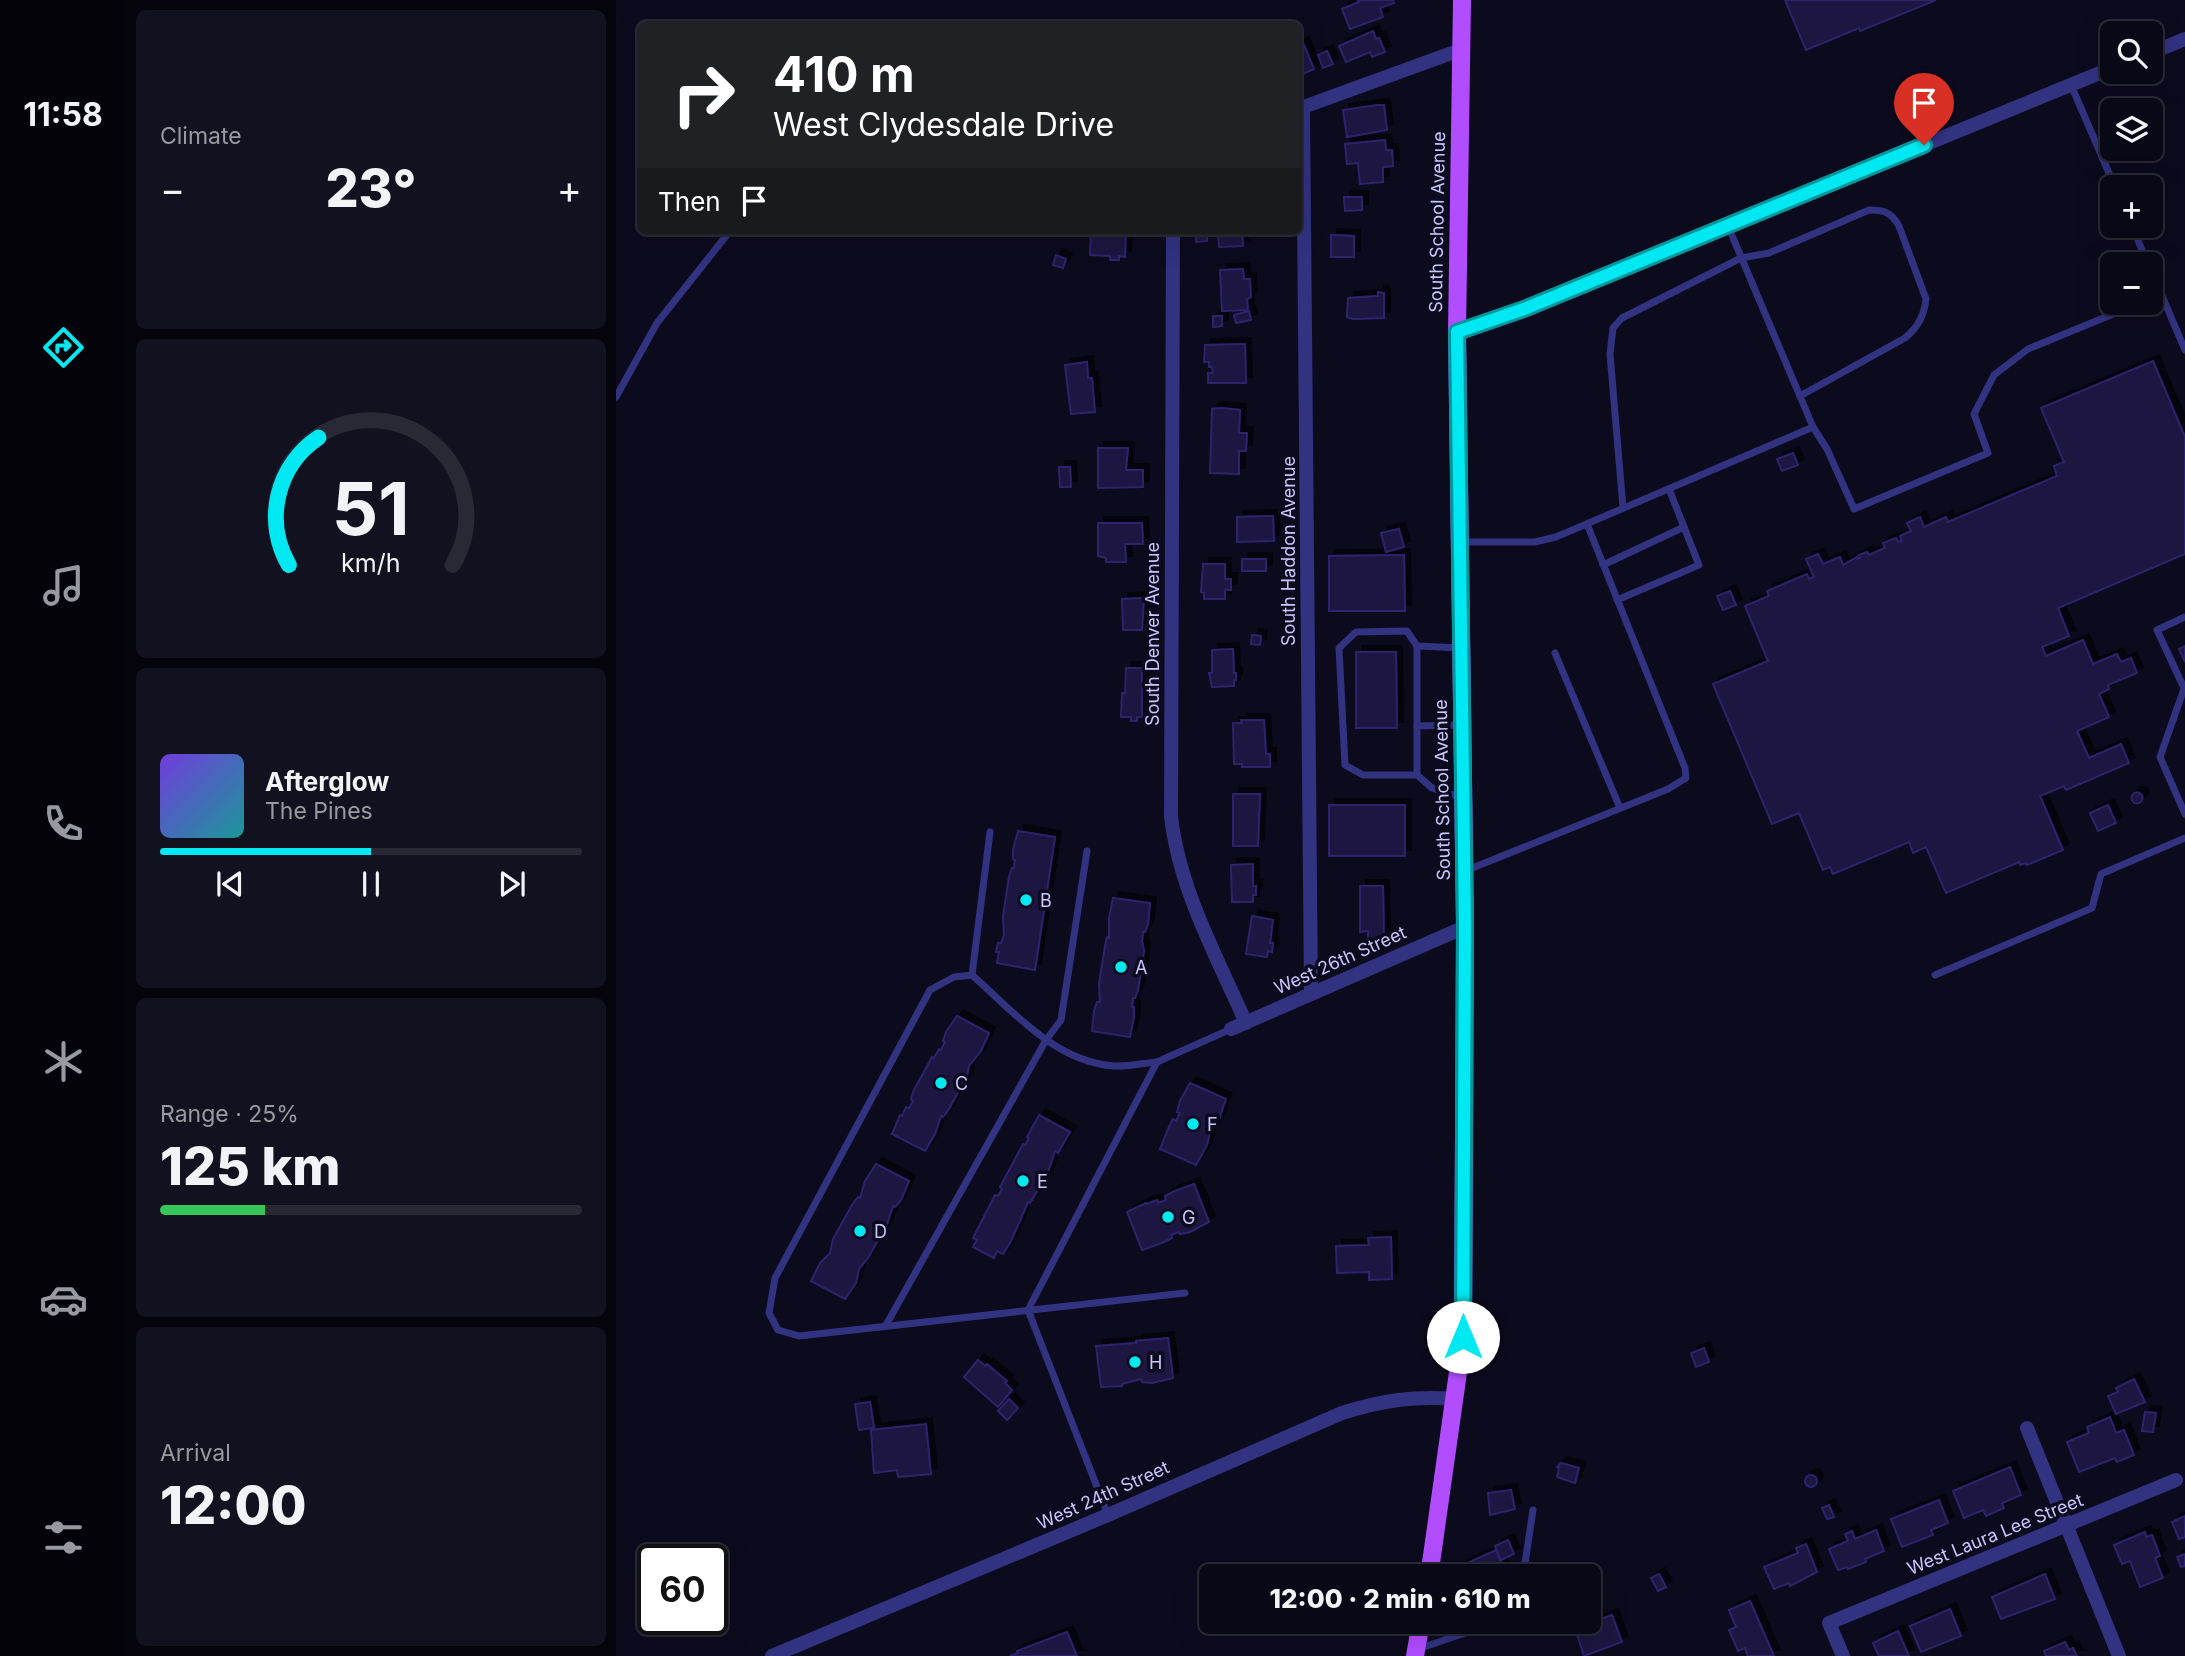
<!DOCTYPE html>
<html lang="en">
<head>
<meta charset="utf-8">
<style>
	body { margin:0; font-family:Inter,sans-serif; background:#12111f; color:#f1f3f6; height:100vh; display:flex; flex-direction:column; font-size:26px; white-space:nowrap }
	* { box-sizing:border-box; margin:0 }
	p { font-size:23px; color:#999aa1 }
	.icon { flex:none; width:38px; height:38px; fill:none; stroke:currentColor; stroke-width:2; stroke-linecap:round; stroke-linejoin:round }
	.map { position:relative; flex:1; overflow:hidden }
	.details { display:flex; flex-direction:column; gap:10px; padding:10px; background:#05040c; width:490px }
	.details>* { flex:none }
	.hud { position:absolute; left:21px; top:21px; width:665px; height:214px; border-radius:10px; box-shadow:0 7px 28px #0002,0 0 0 2px #292935; background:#202124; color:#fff; overflow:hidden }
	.controls { position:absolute; left:1484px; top:21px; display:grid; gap:14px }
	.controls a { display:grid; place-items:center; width:63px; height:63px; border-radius:10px; background:#090816; box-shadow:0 7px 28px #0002,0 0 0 2px #292935; font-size:35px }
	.speed { position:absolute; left:21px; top:1544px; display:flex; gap:14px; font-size:35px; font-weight:700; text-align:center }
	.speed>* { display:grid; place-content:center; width:91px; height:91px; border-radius:50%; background:#090816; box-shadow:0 7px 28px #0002,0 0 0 2px #292935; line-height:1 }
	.speed .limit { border:4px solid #111; border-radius:10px; background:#fff; color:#111 }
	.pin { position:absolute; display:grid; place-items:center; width:60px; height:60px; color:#fff; margin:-72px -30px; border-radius:50% 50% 50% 0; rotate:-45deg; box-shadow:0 0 7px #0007 }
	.pin .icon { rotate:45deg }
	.me { position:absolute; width:77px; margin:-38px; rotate:0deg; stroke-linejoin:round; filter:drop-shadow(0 0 5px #0008) }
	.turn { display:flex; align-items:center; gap:24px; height:147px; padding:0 21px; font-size:32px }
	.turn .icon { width:91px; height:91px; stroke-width:2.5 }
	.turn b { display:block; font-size:49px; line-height:60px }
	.then { display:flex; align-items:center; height:66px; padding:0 21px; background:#0003; gap:14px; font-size:26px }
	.big { font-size:52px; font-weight:800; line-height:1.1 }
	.details .widget { flex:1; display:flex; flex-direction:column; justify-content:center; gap:10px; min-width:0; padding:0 24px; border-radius:10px; background:#12111f }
	.details .dial { align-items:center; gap:0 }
	.dial svg { height:182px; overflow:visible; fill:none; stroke:#292935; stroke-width:7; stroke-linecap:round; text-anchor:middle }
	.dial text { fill:#f1f3f6; stroke:none }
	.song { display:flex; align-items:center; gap:21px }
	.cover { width:84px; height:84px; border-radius:10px; background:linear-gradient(135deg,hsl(260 70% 55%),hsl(180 70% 35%)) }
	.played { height:7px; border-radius:4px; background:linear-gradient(90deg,#00e8f1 50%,#292935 50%) }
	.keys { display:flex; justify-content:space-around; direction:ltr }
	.heat { display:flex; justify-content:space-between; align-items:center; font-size:38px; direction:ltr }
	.charge { height:10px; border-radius:5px; background:linear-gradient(90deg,#34c759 25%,#292935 0) }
	.trip { position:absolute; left:583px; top:1564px; width:402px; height:70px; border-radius:10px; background:#090816; box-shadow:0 7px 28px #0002,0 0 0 2px #292935; font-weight:800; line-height:70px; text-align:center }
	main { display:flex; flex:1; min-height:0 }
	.menu { display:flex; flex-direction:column; width:126px; justify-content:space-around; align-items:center; background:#040309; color:#999aa1 }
	.menu .icon { width:49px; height:49px }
	.menu .selected { color:#00e8f1 }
	.menu b { font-size:32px; color:#f1f3f6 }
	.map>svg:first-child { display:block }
	.building { fill:#1a143f; stroke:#2e246d; stroke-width:2; filter:url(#shadow) }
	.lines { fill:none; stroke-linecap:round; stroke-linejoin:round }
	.service { stroke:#313280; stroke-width:7 }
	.minor { stroke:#313280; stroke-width:14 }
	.primary { stroke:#b14dff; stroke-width:18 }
	.route-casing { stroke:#00979d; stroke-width:18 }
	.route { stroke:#00e8f1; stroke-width:12 }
	.poi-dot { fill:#00e8f1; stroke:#0c0a1d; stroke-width:2.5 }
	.labels { text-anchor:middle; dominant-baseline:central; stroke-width:7; stroke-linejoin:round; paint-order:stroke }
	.street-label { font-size:18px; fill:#c9c6ff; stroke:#0c0a1d }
	.poi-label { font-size:18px; fill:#c9c6ff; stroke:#0c0a1d; text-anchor:start }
</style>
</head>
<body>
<main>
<nav class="menu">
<b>11:58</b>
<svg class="icon selected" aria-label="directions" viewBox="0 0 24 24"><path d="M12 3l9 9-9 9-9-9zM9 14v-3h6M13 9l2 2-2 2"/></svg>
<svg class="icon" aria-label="music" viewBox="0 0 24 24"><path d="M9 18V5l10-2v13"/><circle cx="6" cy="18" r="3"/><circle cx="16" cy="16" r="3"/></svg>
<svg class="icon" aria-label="phone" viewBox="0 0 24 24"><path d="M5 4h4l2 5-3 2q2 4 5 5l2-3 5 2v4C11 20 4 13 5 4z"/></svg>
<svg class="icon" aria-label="climate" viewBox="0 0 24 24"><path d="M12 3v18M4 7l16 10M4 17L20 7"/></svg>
<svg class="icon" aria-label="car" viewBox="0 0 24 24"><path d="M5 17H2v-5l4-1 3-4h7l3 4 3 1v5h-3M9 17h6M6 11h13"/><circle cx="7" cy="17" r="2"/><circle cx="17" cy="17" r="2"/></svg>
<svg class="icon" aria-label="filters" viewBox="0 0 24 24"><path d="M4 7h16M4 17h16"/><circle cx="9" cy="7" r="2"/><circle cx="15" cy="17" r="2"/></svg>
</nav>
<section class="details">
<div class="widget"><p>Climate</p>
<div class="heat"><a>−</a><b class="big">23°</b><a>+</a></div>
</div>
<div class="widget dial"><svg viewBox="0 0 100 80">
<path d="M14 69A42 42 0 1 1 86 69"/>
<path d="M14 69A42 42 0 0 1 27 13" stroke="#00e8f1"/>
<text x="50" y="56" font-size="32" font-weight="700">51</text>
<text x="50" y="72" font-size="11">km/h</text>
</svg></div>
<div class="widget">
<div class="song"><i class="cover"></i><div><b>Afterglow</b><p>The Pines</p></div></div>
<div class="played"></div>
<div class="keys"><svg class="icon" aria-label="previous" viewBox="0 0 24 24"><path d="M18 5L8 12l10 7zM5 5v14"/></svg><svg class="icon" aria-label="pause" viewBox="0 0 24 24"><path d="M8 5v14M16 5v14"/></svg><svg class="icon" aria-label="next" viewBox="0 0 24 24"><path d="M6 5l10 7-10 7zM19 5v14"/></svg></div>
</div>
<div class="widget"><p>Range · 25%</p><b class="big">125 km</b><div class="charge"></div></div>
<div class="widget"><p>Arrival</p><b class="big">12:00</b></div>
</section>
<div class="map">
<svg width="1569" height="1656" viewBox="0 0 1569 1656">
	<defs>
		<filter id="shadow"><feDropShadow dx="6" dy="-6" stdDeviation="0" flood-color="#0009"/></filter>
	</defs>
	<rect width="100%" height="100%" fill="#0c0a1d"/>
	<!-- building -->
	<g class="building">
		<polygon points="742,0 777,0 778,3 764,8 767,17 734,29 726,9 743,2"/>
		<polygon points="1169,0 1320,0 1244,31 1243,28 1190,50"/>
		<polygon points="757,31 760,39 763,38 769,52 756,57 754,52 730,62 723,46"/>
		<polygon points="687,43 698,69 682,76 682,45"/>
		<polygon points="711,51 717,64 707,68 702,55"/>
		<polygon points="762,105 768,105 771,130 731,137 727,110"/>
		<polygon points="769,140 770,150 776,150 777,166 767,167 767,182 744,184 742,163 731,164 729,144"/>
		<polygon points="728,197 746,197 746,210 729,211"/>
		<polygon points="490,231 510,231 509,257 503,256 503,260 494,260 494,256 474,255 475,232 490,233"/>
		<polygon points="580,231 591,231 591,241 580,242"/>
		<polygon points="602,231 626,231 627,246 603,247"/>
		<polygon points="715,235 738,236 738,257 715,257"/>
		<polygon points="440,255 450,259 447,268 437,265"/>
		<polygon points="627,269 628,279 634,279 635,297 631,299 632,310 606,311 604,270"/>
		<polygon points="762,292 768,293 768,318 737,319 731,317 732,298 762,296"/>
		<polygon points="633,311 635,320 620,323 618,315"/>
		<polygon points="597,316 606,316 606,326 597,327"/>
		<polygon points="629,344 630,383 592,383 592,373 597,373 596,367 593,367 593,362 588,362 589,345"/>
		<polygon points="1537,361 1569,437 1569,554 1442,608 1453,636 1426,647 1430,656 1467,640 1477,664 1501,654 1505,662 1515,658 1521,673 1492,685 1493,689 1483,694 1493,717 1461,731 1473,758 1505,744 1513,763 1450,790 1448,786 1424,796 1447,850 1411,865 1410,863 1404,865 1403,862 1330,893 1310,847 1297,853 1293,842 1217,874 1214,867 1207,870 1183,813 1156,824 1097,684 1152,661 1129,606 1153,596 1151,591 1191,574 1193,579 1198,577 1190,559 1202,554 1207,564 1224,557 1227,565 1241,557 1242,559 1244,558 1243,555 1251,552 1253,555 1269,548 1267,543 1280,538 1282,542 1286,541 1284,536 1295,531 1291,523 1304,517 1308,527 1330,517 1332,522 1441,476 1438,466 1448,462 1425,408"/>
		<polygon points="471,362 472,378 476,378 479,412 455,414 449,365"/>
		<polygon points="605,408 624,410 623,433 631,433 630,451 623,451 623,474 594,473 596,409"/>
		<polygon points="482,448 512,448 510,470 527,470 527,487 482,488"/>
		<polygon points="1177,453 1182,465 1166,471 1161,459"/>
		<polygon points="443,467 454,467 455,487 444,487"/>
		<polygon points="657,516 658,541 621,542 621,517"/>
		<polygon points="482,523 526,523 527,544 509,544 510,562 490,562 490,558 482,556"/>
		<polygon points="783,529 788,547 770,552 765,533"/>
		<polygon points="788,555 789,611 713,611 713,556"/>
		<rect x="626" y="559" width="24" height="12"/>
		<polygon points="587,564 609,564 609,579 615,579 615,590 609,590 609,599 588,599 588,593 585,592"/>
		<polygon points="1114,591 1120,605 1107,610 1101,596"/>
		<polygon points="528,598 526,630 507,630 506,599"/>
		<polygon points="636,635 645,636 644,645 635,644"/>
		<polygon points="1569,646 1569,662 1563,649"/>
		<polygon points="617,649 618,673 620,673 620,680 618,680 618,686 596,687 593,673 596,673 596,650"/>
		<polygon points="740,652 780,652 781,728 740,728"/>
		<polygon points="510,668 526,668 526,717 521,717 521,721 515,721 515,717 505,717 506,693 509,693"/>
		<polygon points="625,720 648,720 650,754 654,754 654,767 626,767 626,764 618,764 617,723 626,723"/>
		<circle cx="1521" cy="798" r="5.5"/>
		<polygon points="617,794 644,794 642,846 617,846"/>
		<rect x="713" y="805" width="76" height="51"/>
		<polygon points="1492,805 1500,823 1482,831 1474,813"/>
		<polygon points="402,831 439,837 419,970 381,963 383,952 380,952 382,943 385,943 388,935 387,916 393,877 396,868 398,868 399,860 397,859 397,850"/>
		<polygon points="637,864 637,886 640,886 640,895 637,895 637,902 616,902 615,865"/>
		<polygon points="744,886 767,886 768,941 752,941 752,931 744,932"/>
		<polygon points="497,898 534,903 532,924 529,932 527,932 526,941 528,951 522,990 519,998 517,998 516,1007 518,1007 518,1017 514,1037 476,1031 478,1011 481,1002 484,1002 483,984 489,946 491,937 493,938 493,918"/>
		<polygon points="636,916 657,920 654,943 657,943 656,952 652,951 651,957 630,954"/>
		<polygon points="341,1016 373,1033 365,1051 353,1066 351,1076 333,1109 327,1117 325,1116 319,1134 309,1151 276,1134 284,1115 286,1116 290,1107 293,1108 297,1101 295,1099 298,1090 316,1057 318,1058 323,1049 325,1050 329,1042 327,1041 330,1032"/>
		<polygon points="574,1083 610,1099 603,1119 597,1128 595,1127 591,1145 580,1165 544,1149 552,1129 557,1119 560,1121 564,1113 561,1112 564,1101"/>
		<polygon points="423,1115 454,1132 442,1153 439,1151 431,1175 414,1203 412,1202 395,1241 387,1254 381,1251 378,1258 357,1247 361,1240 357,1238 379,1195 382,1196 386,1189 384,1187 407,1144 409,1145 413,1138 411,1137"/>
		<polygon points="260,1164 293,1181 285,1200 279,1207 277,1206 271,1224 252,1258 243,1269 240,1283 229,1299 195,1281 204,1263 214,1253 217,1239 236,1205 242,1197 244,1198 249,1181"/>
		<polygon points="578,1184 593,1222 574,1232 564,1234 563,1232 555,1235 556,1238 546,1243 526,1250 511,1212 530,1203 531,1204 541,1200 542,1203 550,1200 549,1196 559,1191"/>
		<polygon points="775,1237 776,1279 753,1280 753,1272 721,1273 720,1246 753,1245 752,1238"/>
		<polygon points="552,1338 557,1378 536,1383 526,1382 525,1379 506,1384 506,1386 485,1387 480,1346 520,1343 520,1341"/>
		<polygon points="1088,1348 1093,1362 1080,1367 1075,1353"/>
		<polygon points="362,1360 369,1366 371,1364 391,1381 389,1383 396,1390 382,1407 348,1377"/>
		<polygon points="1518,1379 1529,1402 1500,1414 1492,1396 1502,1392 1500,1388"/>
		<polygon points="393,1399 402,1408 391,1420 382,1411"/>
		<polygon points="254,1402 258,1428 243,1430 239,1404"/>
		<polygon points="1529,1412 1540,1413 1537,1432 1526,1431"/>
		<polygon points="1494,1417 1500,1433 1508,1430 1518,1455 1501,1462 1499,1458 1463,1472 1451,1442 1473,1433 1471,1427"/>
		<polygon points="310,1424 315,1474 282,1477 281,1470 258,1473 255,1430"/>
		<polygon points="945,1463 963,1468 959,1483 941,1477 943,1468 941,1467"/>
		<polygon points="1394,1467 1405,1495 1386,1503 1388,1508 1370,1516 1367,1510 1348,1518 1337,1491"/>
		<circle cx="1195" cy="1481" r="6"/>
		<polygon points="895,1490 899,1509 874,1515 872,1493"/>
		<polygon points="1323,1500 1332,1523 1315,1530 1317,1535 1286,1547 1275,1519"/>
		<polygon points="1213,1505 1218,1517 1211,1519 1206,1508"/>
		<polygon points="1569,1516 1569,1537 1563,1539 1556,1522"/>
		<polygon points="1260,1530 1268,1551 1249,1559 1250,1562 1232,1569 1231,1567 1222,1570 1213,1549 1232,1541 1229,1534 1236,1531 1239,1539"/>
		<polygon points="1529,1532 1530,1537 1536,1535 1544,1556 1539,1558 1547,1578 1524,1587 1514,1561 1506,1564 1498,1545"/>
		<polygon points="892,1540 898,1554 885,1560 879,1546"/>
		<polygon points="1190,1544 1201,1572 1174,1586 1173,1583 1158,1589 1148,1567 1182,1553 1180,1548"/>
		<polygon points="880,1550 890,1574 884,1577 850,1577 845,1566"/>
		<polygon points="1569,1554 1569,1566 1565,1567 1561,1557"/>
		<polygon points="1043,1574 1050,1587 1042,1591 1035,1578"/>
		<polygon points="1429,1574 1439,1599 1385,1619 1376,1597"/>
		<polygon points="1134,1601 1158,1656 1132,1656 1129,1648 1122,1651 1113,1630 1120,1627 1113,1610"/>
		<polygon points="1334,1609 1345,1636 1305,1652 1294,1626"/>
		<polygon points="996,1615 1006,1642 968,1656 959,1628"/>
		<polygon points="1282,1631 1293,1656 1263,1656 1257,1643"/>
		<polygon points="451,1632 461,1656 394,1656 402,1653 401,1651"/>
		<polygon points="1449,1642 1453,1650 1457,1648 1461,1656 1430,1656 1428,1651"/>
	</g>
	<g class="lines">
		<!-- service -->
		<g class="service">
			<polyline points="1455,85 1499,187"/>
			<polyline points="1516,226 1532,264"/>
			<polyline points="1535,270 1569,350"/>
			<polyline points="0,397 41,323 114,231"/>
			<polyline points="1197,427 1211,449 1238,509 1372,453 1358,414 1378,375 1412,349 1524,303"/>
			<path d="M1007,508l-13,-154 3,-26 9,-10 119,-60 28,-5 100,-43c15,0 22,2 30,16l27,73c-2,17 -8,28 -21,39l-105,58"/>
			<polyline points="845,542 919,542 940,537 1197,427 1112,226"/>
			<polyline points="987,565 1068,527"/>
			<polyline points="1001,600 1083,565 1053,489"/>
			<polyline points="845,648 801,646 791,631 740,632 723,648 729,765 747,775 801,775 816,788 847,798"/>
			<polyline points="939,653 1004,808"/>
			<polyline points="1567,686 1541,630 1569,617"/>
			<polyline points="1569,686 1544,757 1569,814"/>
			<polyline points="801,726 846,725"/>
			<polyline points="801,775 801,646"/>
			<polyline points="374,832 356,975 338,977 314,990 159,1278 153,1313 162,1330 183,1336 569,1293"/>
			<polyline points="849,871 1052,789 1070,778 1069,768 971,524"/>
			<path d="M356,975c41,36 83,87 142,91 14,1 30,-3 43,-4"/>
			<polyline points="1319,975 1476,908 1485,874 1569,838"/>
			<polyline points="270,1325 430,1040 445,1020 471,851"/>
			<polyline points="492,1515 412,1310 541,1062 615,1029"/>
			<polyline points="907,1577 917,1510"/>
			<polyline points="802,1649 852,1632 869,1622"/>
		</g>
		<!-- minor -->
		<g class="minor">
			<polyline points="1535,53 1569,39"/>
			<polyline points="687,107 695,994"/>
			<polyline points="682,109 844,50"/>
			<path d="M557,231l-2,585c8,73 46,141 75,207"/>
			<polyline points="841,332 908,309 1496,68"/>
			<polyline points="615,1029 849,927"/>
			<polyline points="1411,1428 1503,1656"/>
			<path d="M156,1656l336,-141 234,-102c41,-13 71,-17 114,-14"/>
			<polyline points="1227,1656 1213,1623 1560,1480"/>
		</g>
		<!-- primary -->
		<g class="primary">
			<polyline points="813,1577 847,1337 849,927 841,332 846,0"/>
			<polyline points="799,1656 805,1622"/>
		</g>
	</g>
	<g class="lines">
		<defs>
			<polyline id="route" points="847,1337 849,927 841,332 908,309 1308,145"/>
		</defs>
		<!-- route casing -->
		<use href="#route" class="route-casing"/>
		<!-- route -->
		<use href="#route" class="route"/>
	</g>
	<!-- markers -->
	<g class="poi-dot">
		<circle cx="410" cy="900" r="7"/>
		<circle cx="505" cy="967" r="7"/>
		<circle cx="325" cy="1083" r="7"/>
		<circle cx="577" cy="1124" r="7"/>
		<circle cx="407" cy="1181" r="7"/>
		<circle cx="552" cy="1217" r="7"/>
		<circle cx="244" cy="1231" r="7"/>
		<circle cx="519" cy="1362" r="7"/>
	</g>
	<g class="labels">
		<!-- street labels -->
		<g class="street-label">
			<text transform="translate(821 222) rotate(-89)">South School Avenue</text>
			<text transform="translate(672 551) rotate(-90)">South Haddon Avenue</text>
			<text transform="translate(536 634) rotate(-90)">South Denver Avenue</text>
			<text transform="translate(826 790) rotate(-91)">South School Avenue</text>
			<text transform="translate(724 960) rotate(-24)">West 26th Street</text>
			<text transform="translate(487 1495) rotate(-24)">West 24th Street</text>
			<text transform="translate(1379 1534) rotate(-22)">West Laura Lee Street</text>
		</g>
		<!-- poi labels -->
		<g class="poi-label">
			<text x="424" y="900">B</text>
			<text x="519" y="967">A</text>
			<text x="339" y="1083">C</text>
			<text x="591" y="1124">F</text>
			<text x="421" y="1181">E</text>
			<text x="566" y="1217">G</text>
			<text x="258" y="1231">D</text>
			<text x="533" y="1362">H</text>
		</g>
	</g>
</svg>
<div class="controls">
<a><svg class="icon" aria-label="search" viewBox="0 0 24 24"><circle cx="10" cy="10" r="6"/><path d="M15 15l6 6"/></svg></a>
<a><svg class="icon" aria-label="layers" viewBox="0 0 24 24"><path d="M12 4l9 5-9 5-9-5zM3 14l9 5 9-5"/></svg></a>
<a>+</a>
<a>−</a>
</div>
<div class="speed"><div class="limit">60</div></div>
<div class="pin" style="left:1308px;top:145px;background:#d93025"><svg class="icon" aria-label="arrive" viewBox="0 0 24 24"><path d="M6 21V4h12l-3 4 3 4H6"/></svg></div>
<svg class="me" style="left:847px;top:1337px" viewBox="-20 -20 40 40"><circle r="19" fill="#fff"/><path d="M0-13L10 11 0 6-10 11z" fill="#00e8f1"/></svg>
<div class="trip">12:00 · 2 min · 610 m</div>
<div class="hud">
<div class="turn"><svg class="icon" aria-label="right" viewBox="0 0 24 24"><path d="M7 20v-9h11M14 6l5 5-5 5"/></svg><div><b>410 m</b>West Clydesdale Drive</div></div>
<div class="then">Then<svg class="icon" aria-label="arrive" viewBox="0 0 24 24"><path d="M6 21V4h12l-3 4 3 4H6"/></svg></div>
</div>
</div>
</main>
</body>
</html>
